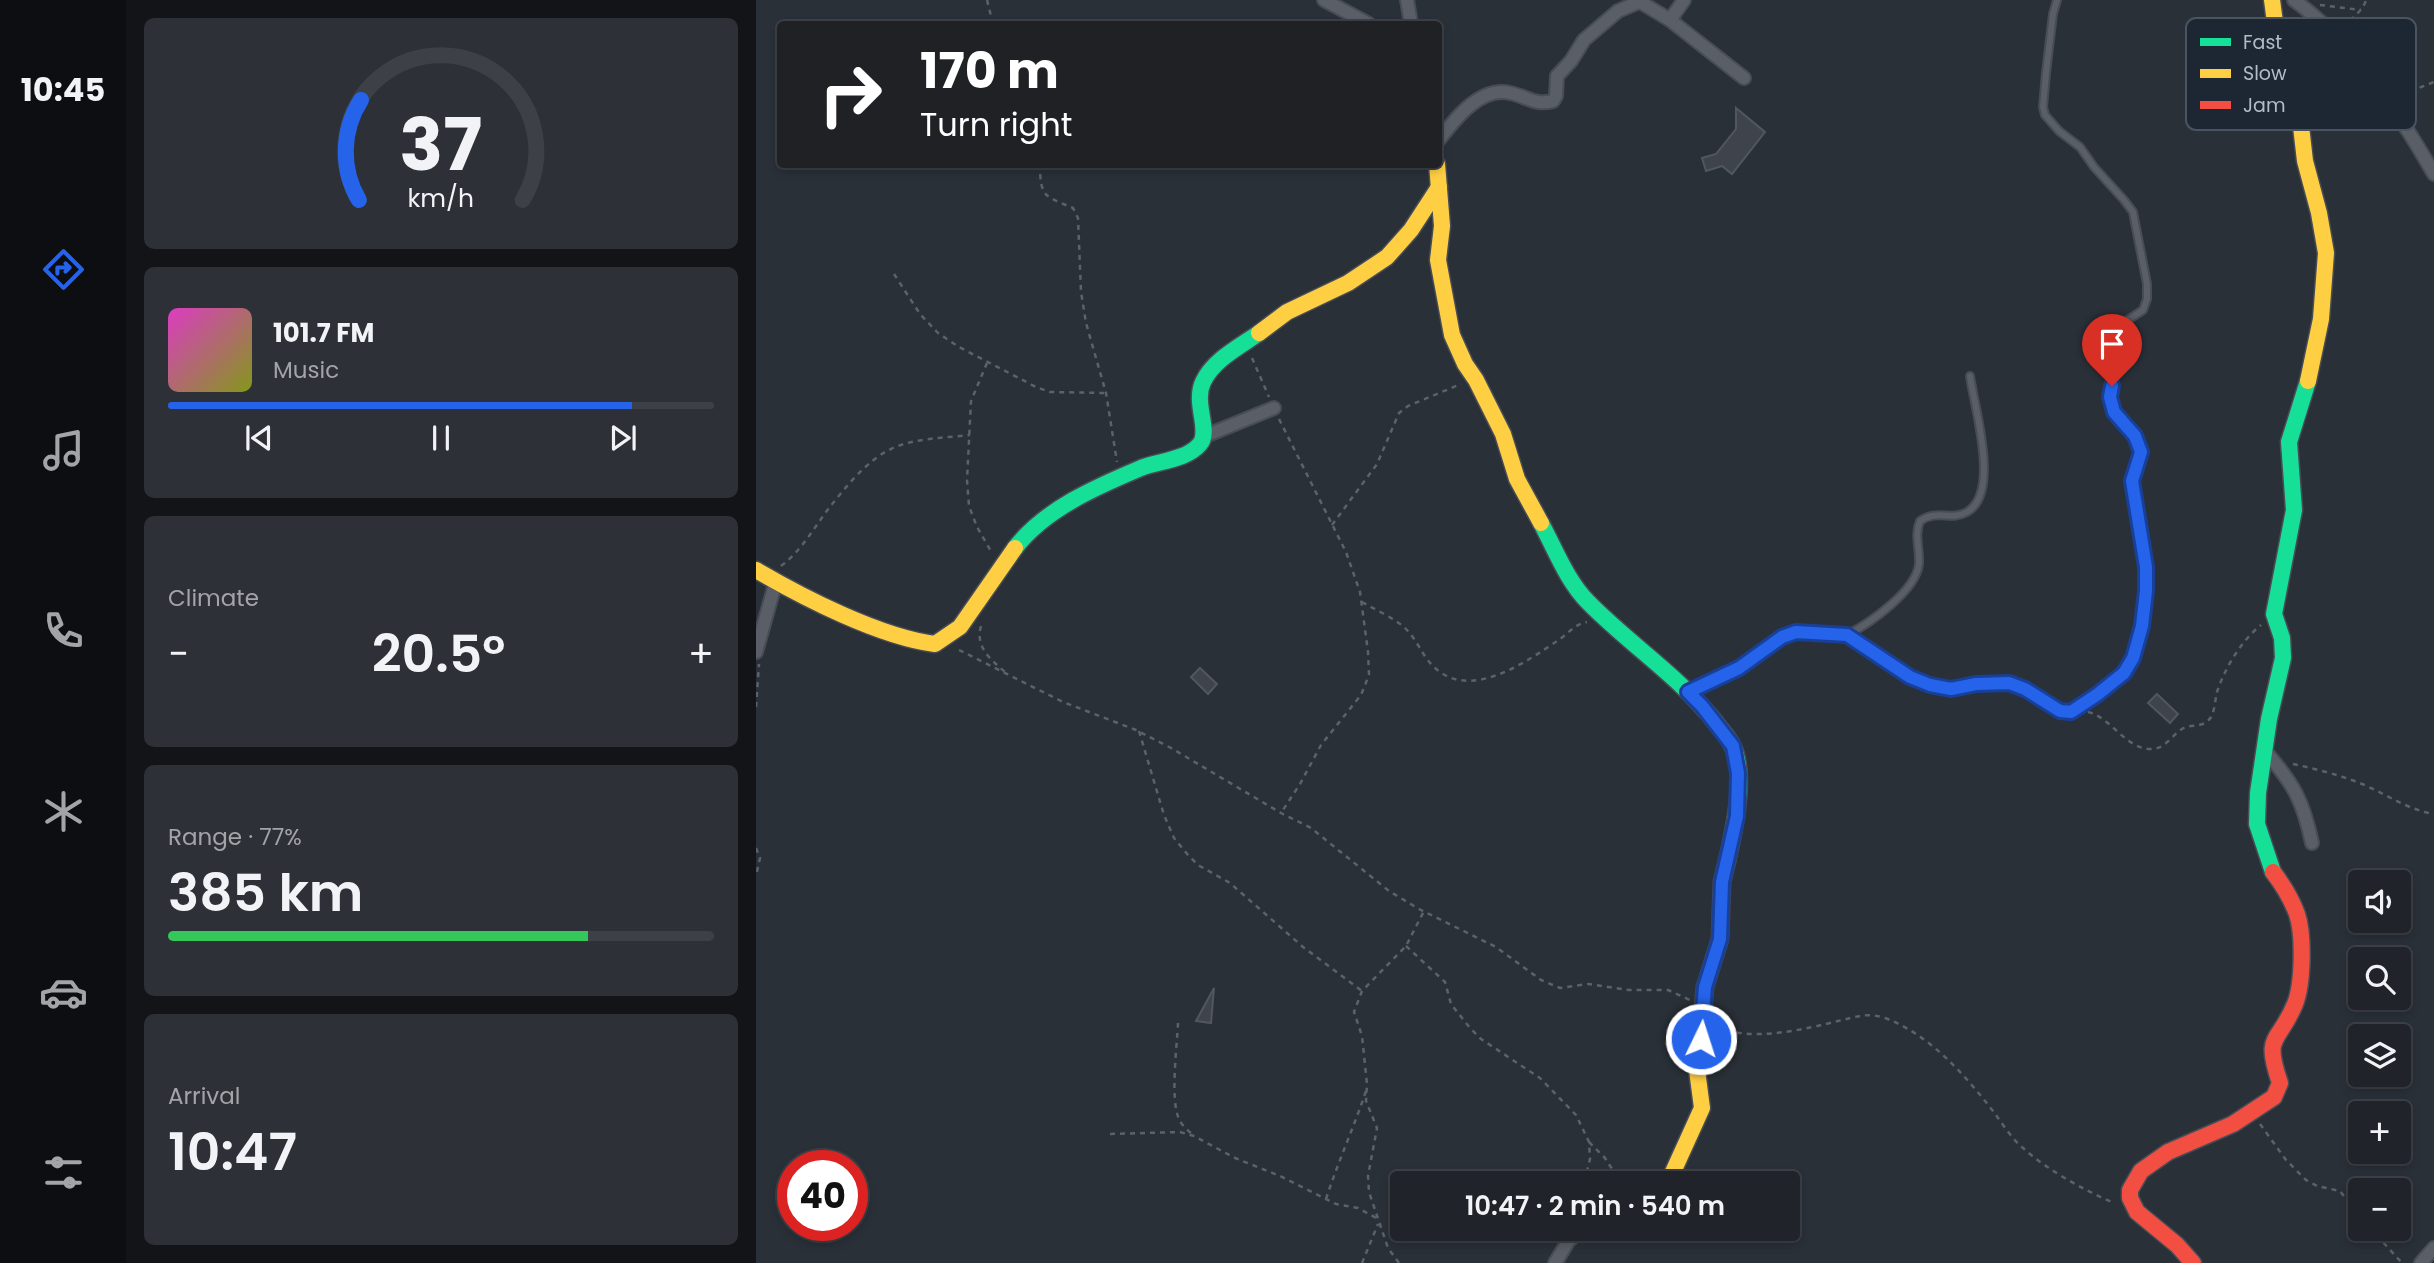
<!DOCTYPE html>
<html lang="en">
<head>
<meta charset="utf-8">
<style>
	body { margin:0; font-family:Poppins,sans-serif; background:#2d3036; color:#f1f3f6; height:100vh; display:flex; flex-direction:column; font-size:26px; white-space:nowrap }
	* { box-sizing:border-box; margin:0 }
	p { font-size:23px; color:#a2a4a8 }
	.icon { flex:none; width:38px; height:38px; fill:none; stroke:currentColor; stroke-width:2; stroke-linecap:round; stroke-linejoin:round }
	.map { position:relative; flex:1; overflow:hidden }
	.details { display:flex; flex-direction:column; gap:18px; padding:18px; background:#121417; width:630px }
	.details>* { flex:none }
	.guide { position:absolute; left:21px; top:21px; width:665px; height:147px; border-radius:7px; box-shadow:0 4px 10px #0003,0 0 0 2px #3d4147; background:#202124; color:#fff; overflow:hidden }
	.fabs { position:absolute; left:1592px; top:870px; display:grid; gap:14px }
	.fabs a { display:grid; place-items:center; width:63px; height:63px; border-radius:7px; background:#20242a; box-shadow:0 4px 10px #0003,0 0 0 2px #3d4147; font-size:35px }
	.speed { position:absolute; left:21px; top:1150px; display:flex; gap:14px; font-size:35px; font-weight:700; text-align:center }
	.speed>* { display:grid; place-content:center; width:91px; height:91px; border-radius:50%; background:#20242a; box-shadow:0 4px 10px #0003,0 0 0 2px #3d4147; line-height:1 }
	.speed .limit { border:10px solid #d22; background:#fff; color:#111 }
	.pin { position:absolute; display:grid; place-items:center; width:60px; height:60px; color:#fff; margin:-72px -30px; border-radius:50% 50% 50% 0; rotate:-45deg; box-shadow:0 0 7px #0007 }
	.pin .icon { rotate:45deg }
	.me { position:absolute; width:77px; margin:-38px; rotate:4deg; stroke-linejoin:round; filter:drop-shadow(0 0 5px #0008) }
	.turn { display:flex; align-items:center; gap:24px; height:147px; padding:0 28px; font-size:32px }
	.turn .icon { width:91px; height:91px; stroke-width:2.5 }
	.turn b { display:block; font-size:49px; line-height:60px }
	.big { font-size:52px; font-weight:600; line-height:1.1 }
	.details .tile { flex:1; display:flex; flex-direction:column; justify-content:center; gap:10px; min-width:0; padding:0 24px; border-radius:10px; background:#2d3036 }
	.details .dial { align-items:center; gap:0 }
	.dial svg { height:182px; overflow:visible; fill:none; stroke:#3d4147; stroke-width:7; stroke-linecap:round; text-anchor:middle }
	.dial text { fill:#f1f3f6; stroke:none }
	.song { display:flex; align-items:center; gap:21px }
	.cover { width:84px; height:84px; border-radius:10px; background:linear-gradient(135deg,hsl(310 70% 55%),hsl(70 70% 35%)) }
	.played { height:7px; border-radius:4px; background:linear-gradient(90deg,#2563eb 85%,#3d4147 85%) }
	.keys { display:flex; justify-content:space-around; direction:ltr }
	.heat { display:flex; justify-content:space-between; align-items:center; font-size:38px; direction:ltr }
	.charge { height:10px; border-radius:5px; background:linear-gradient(90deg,#34c759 77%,#3d4147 0) }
	.trip { position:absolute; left:634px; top:1171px; width:410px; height:70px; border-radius:7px; background:#20242a; box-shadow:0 4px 10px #0003,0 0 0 2px #3d4147; font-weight:600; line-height:70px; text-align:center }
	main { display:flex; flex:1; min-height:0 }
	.tab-bar { display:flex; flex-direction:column; width:126px; justify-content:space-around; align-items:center; background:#0d0e11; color:#a2a4a8 }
	.tab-bar .icon { width:49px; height:49px }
	.tab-bar .active { color:#2563eb }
	.tab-bar b { font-size:32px; color:#f1f3f6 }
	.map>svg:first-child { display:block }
	.building { fill:#3f444c; stroke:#52575f; stroke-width:2 }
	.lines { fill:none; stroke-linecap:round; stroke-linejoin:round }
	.lane-casing { stroke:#484c55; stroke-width:10 }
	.street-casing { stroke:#484c55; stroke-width:16 }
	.fast-casing { stroke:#484c55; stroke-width:19 }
	.slow-casing { stroke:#484c55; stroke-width:19 }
	.jam-casing { stroke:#484c55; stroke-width:19 }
	.path { stroke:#5c6268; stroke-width:2.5; stroke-dasharray:5 5; stroke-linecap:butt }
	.lane { stroke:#5a5e66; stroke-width:6 }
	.street { stroke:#5a5e66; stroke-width:12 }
	.fast { stroke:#16e098; stroke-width:16 }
	.slow { stroke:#ffcf43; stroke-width:16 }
	.jam { stroke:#f24e42; stroke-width:16 }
	.route-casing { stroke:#184099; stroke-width:18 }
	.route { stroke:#2563eb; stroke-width:12 }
	.key { fill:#1d2633; stroke:#4a5360; stroke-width:2 }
	.key-label { font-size:19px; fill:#b4bcc9 }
</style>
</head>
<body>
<main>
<nav class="tab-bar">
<b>10:45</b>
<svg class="icon active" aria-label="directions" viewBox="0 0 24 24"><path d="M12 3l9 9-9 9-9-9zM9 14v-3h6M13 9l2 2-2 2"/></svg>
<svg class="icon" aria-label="music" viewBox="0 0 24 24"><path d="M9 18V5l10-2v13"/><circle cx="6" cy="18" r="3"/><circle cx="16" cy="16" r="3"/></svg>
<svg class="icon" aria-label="phone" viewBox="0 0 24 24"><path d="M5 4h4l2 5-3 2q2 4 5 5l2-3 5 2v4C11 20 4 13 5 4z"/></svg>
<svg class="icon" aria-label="climate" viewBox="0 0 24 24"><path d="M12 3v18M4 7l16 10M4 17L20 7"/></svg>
<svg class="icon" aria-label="car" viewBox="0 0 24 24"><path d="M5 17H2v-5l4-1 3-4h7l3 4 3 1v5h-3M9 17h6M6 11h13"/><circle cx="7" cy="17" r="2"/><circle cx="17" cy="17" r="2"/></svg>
<svg class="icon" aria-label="filters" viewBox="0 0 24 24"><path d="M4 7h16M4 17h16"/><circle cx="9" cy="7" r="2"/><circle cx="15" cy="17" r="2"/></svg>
</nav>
<section class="details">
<div class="tile dial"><svg viewBox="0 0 100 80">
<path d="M14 69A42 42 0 1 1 86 69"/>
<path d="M14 69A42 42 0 0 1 15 25" stroke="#2563eb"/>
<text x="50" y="56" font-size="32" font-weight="700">37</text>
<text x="50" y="72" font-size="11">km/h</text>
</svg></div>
<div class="tile">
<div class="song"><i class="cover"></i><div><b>101.7 FM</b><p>Music</p></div></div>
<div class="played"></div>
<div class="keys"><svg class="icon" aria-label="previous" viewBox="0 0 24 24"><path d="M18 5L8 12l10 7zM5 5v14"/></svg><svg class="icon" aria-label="pause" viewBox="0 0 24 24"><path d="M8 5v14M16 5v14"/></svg><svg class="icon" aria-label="next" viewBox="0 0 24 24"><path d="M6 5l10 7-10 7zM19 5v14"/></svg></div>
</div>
<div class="tile"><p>Climate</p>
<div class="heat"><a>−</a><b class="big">20.5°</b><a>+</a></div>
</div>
<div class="tile"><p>Range · 77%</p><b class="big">385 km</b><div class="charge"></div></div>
<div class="tile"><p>Arrival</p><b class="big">10:47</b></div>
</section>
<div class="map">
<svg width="1678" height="1263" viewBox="0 0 1678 1263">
	<rect width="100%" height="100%" fill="#2a3038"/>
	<!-- building -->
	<g class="building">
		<polygon points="980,108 1009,132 976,174 966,166 950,171 946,158 960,154 980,129"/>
		<polygon points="444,668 461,684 452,694 435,677"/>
		<polygon points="1401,694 1422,714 1414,723 1392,703"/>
		<polygon points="458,988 455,1023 440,1021"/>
	</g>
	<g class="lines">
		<defs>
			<g id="lane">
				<path d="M1091,635c23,-12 69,-44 72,-71 1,-16 -5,-29 1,-43 17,-12 31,0 47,-9 34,-19 7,-106 3,-136"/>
				<polyline points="934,691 983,668 1026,637 1040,632 1091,635 1154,677 1174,685 1195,689 1220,684 1253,683 1269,689 1304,711 1315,712 1342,694 1368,673 1377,658 1386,626 1391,578 1376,481 1385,451 1379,436 1358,412 1355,405 1354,397 1360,371 1352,340 1354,333 1361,327 1387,310 1391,299 1391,284 1377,212 1368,200 1338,167 1324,147 1303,131 1289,115 1287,107 1290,73 1297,14 1301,0"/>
			</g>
			<g id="street">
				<polyline points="568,0 613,24"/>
				<polyline points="651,0 655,24"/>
				<polyline points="881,0 914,20 988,78"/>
				<path d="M1538,0c60,44 103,110 140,174"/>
				<polyline points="914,20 928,0"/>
				<path d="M682,141c16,-21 42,-55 72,-48 16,3 25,13 43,8l3,-5 1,-20 14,-15 13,-21 34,-29 21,-9"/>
				<polyline points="449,436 518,408"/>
				<polyline points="0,652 20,581"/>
				<path d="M1509,751c28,32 38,49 47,92"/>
				<polyline points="799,1263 813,1240 829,1228"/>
				<polyline points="1665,1263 1678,1248"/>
			</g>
			<g id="fast">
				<path d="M785,523c14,26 26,58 47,79 41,42 91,74 128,121 5,7 12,14 16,22 15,28 2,86 -5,116"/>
				<path d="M259,548c30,-39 81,-61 126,-80 18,-7 46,-8 59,-24 11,-13 -7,-41 3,-62 10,-22 36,-35 56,-49"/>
				<polyline points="1517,872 1501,824 1502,793 1513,719 1527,658 1526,638 1518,614 1538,510 1533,442 1552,381"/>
			</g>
			<g id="slow">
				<polyline points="1516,0 1522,45 1535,63 1539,74 1549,161 1563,213 1570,253 1565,319 1552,381"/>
				<polyline points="681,164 686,226 682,260 696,335 709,364 720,380 747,434 761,479 785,523"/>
				<polyline points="503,333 531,312 592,283 631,257 655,230 683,187"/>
				<path d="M0,570c48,28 124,67 179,74l25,-17 55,-79"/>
				<polyline points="912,1183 946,1108 941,1070 949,987 964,939 966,882 971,861"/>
			</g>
			<path id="jam" d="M1437,1263l-16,-18 -40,-33 -7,-14v-8l11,-19 27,-19 65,-28 41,-27 6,-14c-17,-50 -2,-38 15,-79 8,-20 9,-69 2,-90 -6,-16 -14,-29 -24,-42"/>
		</defs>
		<!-- lane casing -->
		<use href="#lane" class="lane-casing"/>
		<!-- street casing -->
		<use href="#street" class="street-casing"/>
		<!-- fast casing -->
		<use href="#fast" class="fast-casing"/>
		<!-- slow casing -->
		<use href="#slow" class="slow-casing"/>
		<!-- jam casing -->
		<use href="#jam" class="jam-casing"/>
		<!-- path -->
		<g class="path">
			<polyline points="231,0 237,24"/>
			<polyline points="1564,5 1605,10"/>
			<path d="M1589,29c5,-12 18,-17 21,-29"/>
			<polyline points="1645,95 1678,82"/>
			<path d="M284,164c0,34 5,32 33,44l5,10 3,74 5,31 20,70 11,69"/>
			<polyline points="138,274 164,314 182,333 203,347 280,387 294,392 349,393"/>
			<polyline points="496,358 513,397"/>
			<polyline points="231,363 215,401 211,480 213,506 221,527 236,553"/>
			<polyline points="523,419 590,552 604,592 612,652 613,675 605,695 565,745 544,784 525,813"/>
			<polyline points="576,525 621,464 643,413 652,406 705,384"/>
			<path d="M25,566c21,-16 32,-37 48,-58 16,-20 38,-48 62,-59 23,-11 53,-11 79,-14"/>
			<path d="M606,602c12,7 36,18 45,28 13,14 17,31 33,42 36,26 89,-12 120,-33 10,-7 15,-15 27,-17"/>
			<path d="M225,626c-6,21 9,33 24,46"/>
			<polyline points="203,650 307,702 380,730 415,748 525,813 555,828 633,891 663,909 740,947 785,980 804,988 832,984 873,990 912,990 934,1000"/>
			<polyline points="0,707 3,664"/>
			<path d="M1332,712c23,5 38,38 64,37 13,0 20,-14 30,-20 9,-6 22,0 29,-12 4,-7 4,-17 6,-25 8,-24 24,-51 44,-67"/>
			<polyline points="383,731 408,815 418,838 432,855 442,865 474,883 547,947 606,991"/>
			<path d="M1537,764c23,5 47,11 69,20 24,10 46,26 72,30"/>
			<polyline points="0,848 4,858 0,876"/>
			<polyline points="650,946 689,982 695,1004 714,1028 725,1039 784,1078 820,1115 833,1142 834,1159 828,1183"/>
			<path d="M422,1023c-1,23 -8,77 1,96 3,7 10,12 15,17"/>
			<path d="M962,1026c30,17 88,3 120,-5 18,-4 29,-9 47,-3 45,17 79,56 108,93 9,12 18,27 30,37 23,21 62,43 91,55"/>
			<polyline points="1504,1124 1530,1160 1550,1180 1561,1186 1584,1191 1605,1218"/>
			<polyline points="354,1134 424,1132 438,1136 479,1158 524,1176 580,1204 602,1208 622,1219"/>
			<polyline points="833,1142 849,1158 865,1183"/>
			<path d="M570,1199c12,-37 28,-72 40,-108"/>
			<polyline points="1614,1228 1646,1263"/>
			<polyline points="606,1263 622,1224"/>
			<polyline points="643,1263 632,1248 613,1192 612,1176 621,1128 610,1101 611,1084 606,1036 598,1012 606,991 650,946 668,911"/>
		</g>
		<!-- lane -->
		<use href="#lane" class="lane"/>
		<!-- street -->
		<use href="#street" class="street"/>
		<!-- fast -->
		<use href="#fast" class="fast"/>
		<!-- slow -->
		<use href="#slow" class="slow"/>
		<!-- jam -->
		<use href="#jam" class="jam"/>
	</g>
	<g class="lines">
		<defs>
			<polyline id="route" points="945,1039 949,987 964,939 966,882 981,816 982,773 977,746 946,706 932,692 983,668 1026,637 1040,632 1091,635 1154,677 1174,685 1195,689 1220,684 1253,683 1269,689 1304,711 1315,712 1342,694 1368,673 1377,658 1386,626 1390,591 1390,567 1376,481 1385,452 1379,436 1358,412 1354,397 1356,386"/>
		</defs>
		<!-- route casing -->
		<use href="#route" class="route-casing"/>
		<!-- route -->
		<use href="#route" class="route"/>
	</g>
	<!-- legend -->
	<rect x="1430" y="18" width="230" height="112" rx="10" class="key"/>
	<rect x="1444" y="38" width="31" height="8" fill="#16e098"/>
	<rect x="1444" y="69" width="31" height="9" fill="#ffcf43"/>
	<rect x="1444" y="101" width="31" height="8" fill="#f24e42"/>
	<g class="key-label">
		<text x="1487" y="49">Fast</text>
		<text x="1487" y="80">Slow</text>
		<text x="1487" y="112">Jam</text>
	</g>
</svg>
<div class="fabs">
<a><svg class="icon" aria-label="sound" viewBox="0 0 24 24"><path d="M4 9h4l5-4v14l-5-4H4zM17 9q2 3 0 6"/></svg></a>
<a><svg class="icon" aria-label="search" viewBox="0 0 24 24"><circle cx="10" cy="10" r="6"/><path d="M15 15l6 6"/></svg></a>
<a><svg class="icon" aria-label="layers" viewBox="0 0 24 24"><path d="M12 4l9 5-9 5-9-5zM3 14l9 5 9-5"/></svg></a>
<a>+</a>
<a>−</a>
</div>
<div class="speed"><div class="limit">40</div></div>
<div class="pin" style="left:1356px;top:386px;background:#d93025"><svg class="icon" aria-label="arrive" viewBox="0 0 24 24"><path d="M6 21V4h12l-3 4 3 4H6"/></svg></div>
<svg class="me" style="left:945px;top:1039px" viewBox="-20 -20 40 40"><circle r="17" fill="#2563eb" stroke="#fff" stroke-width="3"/><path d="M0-11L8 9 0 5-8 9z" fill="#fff"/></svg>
<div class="trip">10:47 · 2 min · 540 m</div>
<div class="guide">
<div class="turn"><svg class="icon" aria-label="right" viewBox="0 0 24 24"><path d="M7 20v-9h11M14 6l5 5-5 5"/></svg><div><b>170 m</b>Turn right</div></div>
</div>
</div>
</main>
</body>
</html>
